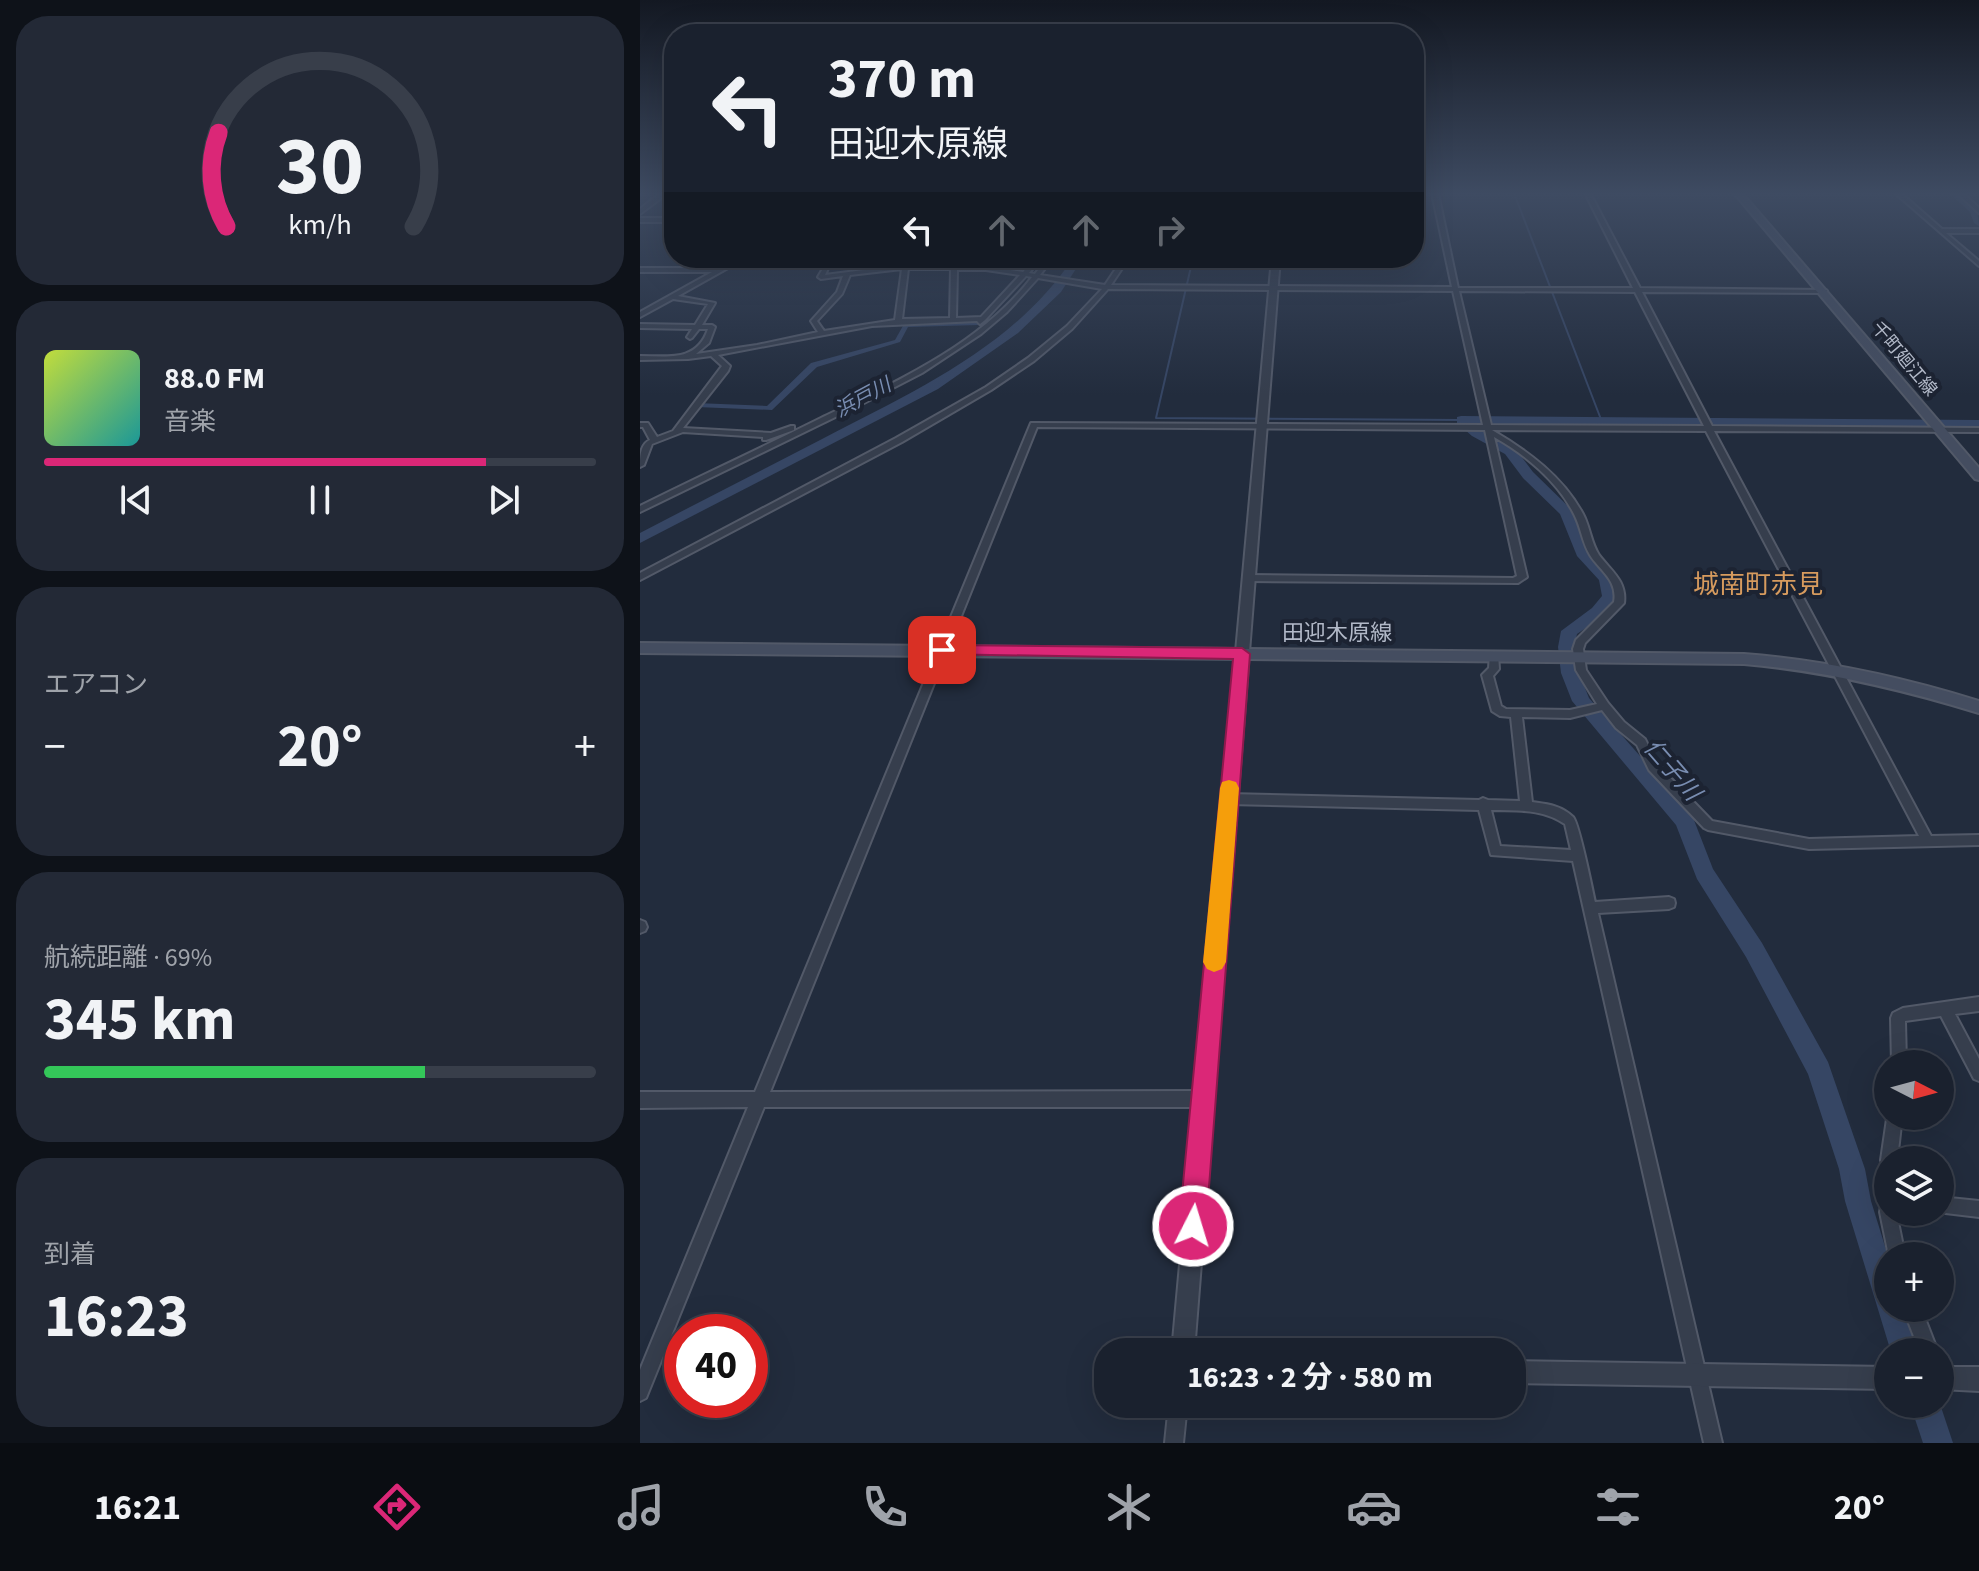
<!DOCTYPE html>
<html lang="ja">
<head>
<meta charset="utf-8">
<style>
	body { margin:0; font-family:"Source Sans 3","Noto Sans JP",sans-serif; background:#232936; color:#f1f3f6; height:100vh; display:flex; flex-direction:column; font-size:30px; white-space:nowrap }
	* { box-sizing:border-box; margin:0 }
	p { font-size:26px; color:#9fa3aa }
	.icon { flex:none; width:44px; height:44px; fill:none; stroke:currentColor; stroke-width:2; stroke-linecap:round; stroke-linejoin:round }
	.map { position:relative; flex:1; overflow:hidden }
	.drawer { display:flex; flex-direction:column; gap:16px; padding:16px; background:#0e1219; width:640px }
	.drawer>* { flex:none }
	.guide { position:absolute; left:24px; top:24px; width:760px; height:244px; border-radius:32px; box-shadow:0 8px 32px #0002,0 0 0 2px #383e4a; background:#1a212e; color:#f1f3f6; overflow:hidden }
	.needle { width:52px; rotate:96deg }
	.buttons { position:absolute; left:1234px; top:1050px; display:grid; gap:16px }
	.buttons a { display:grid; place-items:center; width:80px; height:80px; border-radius:50%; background:#1a212e; box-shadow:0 8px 32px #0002,0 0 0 2px #383e4a; font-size:40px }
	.speed { position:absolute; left:24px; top:1314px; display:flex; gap:16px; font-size:40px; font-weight:700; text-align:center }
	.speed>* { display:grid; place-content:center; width:104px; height:104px; border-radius:50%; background:#1a212e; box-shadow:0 8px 32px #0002,0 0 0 2px #383e4a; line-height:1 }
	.speed .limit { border:12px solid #d22; background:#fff; color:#111 }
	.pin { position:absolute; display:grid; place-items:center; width:68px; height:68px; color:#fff; margin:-34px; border-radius:16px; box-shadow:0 4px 12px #0006 }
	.me { position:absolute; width:88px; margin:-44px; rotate:5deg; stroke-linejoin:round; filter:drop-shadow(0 0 6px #0008) }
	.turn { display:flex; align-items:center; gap:28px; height:168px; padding:0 32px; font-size:36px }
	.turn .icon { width:104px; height:104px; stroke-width:2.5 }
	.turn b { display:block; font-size:56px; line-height:68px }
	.lanes { display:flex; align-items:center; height:76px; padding:0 32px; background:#0003; justify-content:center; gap:40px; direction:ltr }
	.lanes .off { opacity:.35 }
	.big { font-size:60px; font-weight:700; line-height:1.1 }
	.drawer .card { flex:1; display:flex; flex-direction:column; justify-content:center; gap:12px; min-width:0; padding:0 28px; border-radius:32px; background:#232936 }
	.drawer .dial { align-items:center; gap:0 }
	.dial svg { height:208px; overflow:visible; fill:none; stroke:#383e4a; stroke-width:7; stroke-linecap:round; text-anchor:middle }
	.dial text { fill:#f1f3f6; stroke:none }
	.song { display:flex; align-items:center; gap:24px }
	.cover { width:96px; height:96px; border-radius:12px; background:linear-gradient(135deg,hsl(70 70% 55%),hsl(180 70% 35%)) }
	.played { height:8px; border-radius:4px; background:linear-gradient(90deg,#db2777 80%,#383e4a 80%) }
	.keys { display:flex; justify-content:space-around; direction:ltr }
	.heat { display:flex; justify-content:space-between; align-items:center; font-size:44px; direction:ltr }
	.charge { height:12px; border-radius:6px; background:linear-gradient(90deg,#34c759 69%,#383e4a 0) }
	.trip { position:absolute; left:454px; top:1338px; width:432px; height:80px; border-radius:32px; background:#1a212e; box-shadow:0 8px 32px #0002,0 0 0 2px #383e4a; font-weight:700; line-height:80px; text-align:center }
	.tab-bar { display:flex; height:128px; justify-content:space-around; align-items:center; background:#0a0d12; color:#9fa3aa }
	.tab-bar .icon { width:56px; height:56px }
	.tab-bar .active { color:#db2777 }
	.tab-bar b { font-size:36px; color:#f1f3f6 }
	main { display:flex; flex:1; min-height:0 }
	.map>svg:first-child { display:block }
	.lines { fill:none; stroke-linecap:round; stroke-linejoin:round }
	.stream { stroke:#364664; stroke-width:2 }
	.canal { fill:#364664; fill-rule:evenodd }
	.river { fill:#364664; fill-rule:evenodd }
	.minor-casing { stroke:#525968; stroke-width:4 }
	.tertiary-casing { stroke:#525968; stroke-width:4 }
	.secondary-casing { stroke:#525968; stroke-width:4 }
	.minor { fill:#363e4d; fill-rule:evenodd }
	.tertiary { fill:#363e4d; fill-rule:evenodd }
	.secondary { fill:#444d60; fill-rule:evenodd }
	.route { fill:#db2777; stroke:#8e194d; stroke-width:2 }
	.slow { fill:#f59e0b }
	.labels { text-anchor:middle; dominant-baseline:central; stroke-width:8; stroke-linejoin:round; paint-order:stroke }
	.far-street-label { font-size:18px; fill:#b2b9c8; stroke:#1c2332 }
	.far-water-label { font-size:20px; font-style:italic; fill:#798db1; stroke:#1c2332 }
	.street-label { font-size:22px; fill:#b2b9c8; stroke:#1c2332 }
	.water-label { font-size:24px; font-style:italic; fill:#798db1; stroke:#1c2332 }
	.quarter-label { font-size:26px; fill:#d79b5e; stroke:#1c2332 }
</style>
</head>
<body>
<main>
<section class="drawer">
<div class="card dial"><svg viewBox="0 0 100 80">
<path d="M14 69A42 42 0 1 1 86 69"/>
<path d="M14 69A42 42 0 0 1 11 33" stroke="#db2777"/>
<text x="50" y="56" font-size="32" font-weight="700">30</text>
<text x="50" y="72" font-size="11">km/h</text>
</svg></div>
<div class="card">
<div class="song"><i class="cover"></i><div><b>88.0 FM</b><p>音楽</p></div></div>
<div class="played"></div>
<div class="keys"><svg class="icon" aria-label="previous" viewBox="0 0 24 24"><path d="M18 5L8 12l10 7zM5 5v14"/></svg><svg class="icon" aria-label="pause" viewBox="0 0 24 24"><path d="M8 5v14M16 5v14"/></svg><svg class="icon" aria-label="next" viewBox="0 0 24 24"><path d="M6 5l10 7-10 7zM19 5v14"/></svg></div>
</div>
<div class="card"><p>エアコン</p>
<div class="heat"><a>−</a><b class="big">20°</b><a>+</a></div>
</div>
<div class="card"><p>航続距離 · 69%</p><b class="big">345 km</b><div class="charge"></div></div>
<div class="card"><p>到着</p><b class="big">16:23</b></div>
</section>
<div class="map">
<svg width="1339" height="1443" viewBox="0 0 1339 1443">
	<rect width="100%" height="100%" fill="#222c3d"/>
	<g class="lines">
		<!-- stream -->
		<g class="stream">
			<polyline points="874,193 962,422"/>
			<polyline points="553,258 516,418 821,420"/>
		</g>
		<!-- canal -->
		<polygon class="canal" points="337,322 339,323 339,325 268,327 260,342 177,367 132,410 56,407 52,405 56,403 127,406 171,363 255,340 264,324"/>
		<!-- river -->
		<g class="river">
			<polygon points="1309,193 1319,193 1337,209 1339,226 1334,223 1330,212"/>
			<path d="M433,258h10l-22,34 -43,41 -80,56 -298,154v-10c61,-32 123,-63 184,-95 91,-47 191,-92 249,-180z"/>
			<path d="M821,416l518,4v8l-505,-4 41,24 18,24 39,38 20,44 23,25 3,18c-12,17 -25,26 -41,37l-3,13 5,26 10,25 103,117 21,54 49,74 66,119 37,107 6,32 17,55v52h17l16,44h-30l-46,-151 -6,-32 -31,-95 -62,-117 -49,-78 -21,-54 -104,-124 -11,-28 -3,-26 3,-16 31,-23 10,-12 -3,-16 -22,-24 -17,-42 -37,-36 -18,-24 -33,-18 -15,-13v-6z"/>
			<polygon points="1270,1404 1300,1404 1313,1443 1283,1443"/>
		</g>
		<defs>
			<g id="minor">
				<path d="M792,193h6l20,95h175l-48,-95h5l50,95 186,2 1,1 -3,2 -182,-1 70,134 267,2v4l-265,-1 217,405 48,-1v10l-170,4 -101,-19 -4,-2 -55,-58 -12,-25 -21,-17 -14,-18 -32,8 -48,-1 10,85c14,2 29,3 41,15 6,6 19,71 22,85l74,-5 5,2 1,4 -1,4 -5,2 -71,4 124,530h-18l-131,-582 -82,-6 -12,-45 -251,-6 -4,-2 -2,-3 2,-3 4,-2 251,6 4,-2 5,2 32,1 -9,-84 -11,-1 -8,-5 -10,-36 7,-7 1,-14h8l1,15 -6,7 8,30 5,3 64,1 27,-6 -21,-34 -3,-21 3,-9 38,-38c4,-22 -14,-31 -24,-47 -8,-13 -9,-28 -16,-41 -16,-32 -49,-60 -80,-77l33,140 -9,6 -270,-2 -5,-3 5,-3 265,3 4,-2 -32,-146 -448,-3 -267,665 433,-1 5,3 3,5 -3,5 -5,3h-439l-118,291 -6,3v-31l108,-263 -108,1v-16h115l276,-669 452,2 -30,-134 -345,-2 -36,40 -38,32 -43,29 -89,52 -262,138v-7l256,-135 90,-51 42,-29 39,-32 35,-37 -64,-11 -31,34 -26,22 -59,39 -62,32 -220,107v-6c60,-30 121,-58 181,-88 75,-36 159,-73 211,-141l-6,-1 -41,44 -5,4 -3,-3 -105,5 -154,29 12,11 -2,5 -45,57 88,5 20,-7h3v4l-28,10h-3v-3l-80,-5 -31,12 -8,21 -4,2c0,-9 0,-23 10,-27l-7,-13h-3v-4h8l9,14 16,-6 49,-65 -11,-10 -23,3 -48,1v-4c29,0 57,6 68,-27h-9l-7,9 -2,1 -3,-2 5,-8 -52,-1v-4l55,1 13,-21 -35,-5 -33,18v-5l72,-40h-72v-4h50l11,-10h7l-10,10h21l18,-10h7l-9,6 51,-1 3,2 -3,2 -58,1 -50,28 37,7 -13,22h10l3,2 -6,16 -13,11 61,-9 61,-13 -7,-11 26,-29 6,-16 -22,3 -3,-2 7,-12 -31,1 -3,-2v-3l-27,-1 -3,-2h35l1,4h34l-6,13 78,-10 5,-7h6l-5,7 77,1 37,6 13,-14h6l-13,15 6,1 12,-16h6l-13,17 65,10 18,-27h6l-18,27 341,2zM262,269l-7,51 -71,11 -7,-10 25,-27 8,-19zM268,269h43l-1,49 -48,1zM317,270h29l34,5 -39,42 -25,1zM819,291l176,1 69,134 -213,-1zM852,430l214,1 213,405 -110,3 -97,-18 -55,-57 -12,-25 -21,-17 -16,-19 -22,-33 -3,-21 2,-6 39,-40c3,-22 -13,-32 -25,-48 -8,-12 -9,-28 -16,-41 -20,-37 -55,-63 -91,-84zM851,810c27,1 50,-2 74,14l6,26 -71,-4z"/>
				<polygon points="1255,193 1261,193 1302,229 1339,229 1339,233 1306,233 1339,261 1339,266"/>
				<polygon points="1317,193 1323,193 1339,208 1339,213"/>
				<rect x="0" y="218" width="34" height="4"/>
				<polygon points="0,920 5,922 7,927 5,931 0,933"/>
				<polygon points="1339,997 1339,1011 1315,1014 1339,1059 1339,1081 1334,1079 1301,1016 1265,1021 1266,1064 1252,1064 1251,1018 1253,1013 1263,1008"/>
				<polygon points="1248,1112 1248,1116 1262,1116 1257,1160 1248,1160 1248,1167 1243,1166 1241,1160"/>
				<path d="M1248,1177v35h8l9,44h-16l-9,-44c3,-10 -2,-22 2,-33z"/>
				<polygon points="1300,1197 1339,1201 1339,1217 1297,1212 1300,1212"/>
				<polygon points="1263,1308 1281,1308 1298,1352 1280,1352"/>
				<polygon points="529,1404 547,1404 543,1443 525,1443"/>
			</g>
			<g id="tertiary">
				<polygon points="20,193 28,193 0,214 0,209"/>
				<polygon points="632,258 640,258 554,1352 532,1352"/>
				<polygon points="872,1361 1248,1367 1248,1389 872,1383"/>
				<polygon points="1300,1367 1339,1367 1339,1391 1300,1389"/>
			</g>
			<g id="secondary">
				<polygon points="1094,193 1102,193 1339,468 1339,480 1335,479"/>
				<path d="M0,643l1104,11c81,6 158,23 235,47v12c-78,-24 -154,-42 -235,-49l-1104,-11z"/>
			</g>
		</defs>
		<!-- minor casing -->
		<use href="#minor" class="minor-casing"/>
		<!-- tertiary casing -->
		<use href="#tertiary" class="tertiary-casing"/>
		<!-- secondary casing -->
		<use href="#secondary" class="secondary-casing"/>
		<!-- minor -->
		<use href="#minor" class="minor"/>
		<!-- tertiary -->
		<use href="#tertiary" class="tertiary"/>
		<!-- secondary -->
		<use href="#secondary" class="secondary"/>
	</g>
	<!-- sky -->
	<linearGradient id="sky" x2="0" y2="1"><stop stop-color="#131822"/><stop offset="0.49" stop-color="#3e4b62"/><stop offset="1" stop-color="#3e4b62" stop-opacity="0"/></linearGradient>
	<rect width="1339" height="395" fill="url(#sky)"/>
	<!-- route -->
	<polygon class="route" points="302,645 602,648 610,654 566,1226 562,1235 553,1239 543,1235 539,1226 593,659 296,654 293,650 296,646"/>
	<!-- slow -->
	<polygon class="slow" points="589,780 596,782 599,788 586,962 582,969 574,972 567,969 563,962 580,788 582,782"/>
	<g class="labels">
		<!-- far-street labels -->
		<g class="far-street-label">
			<text transform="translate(1264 359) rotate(50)">千町廻江線</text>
		</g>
		<!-- far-water labels -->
		<g class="far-water-label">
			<text transform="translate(223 398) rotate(-28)">浜戸川</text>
		</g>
		<!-- street labels -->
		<g class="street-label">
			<text x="697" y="633">田迎木原線</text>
		</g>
		<!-- water labels -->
		<g class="water-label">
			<text transform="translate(1032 770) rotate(49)">仁子川</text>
		</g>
		<!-- quarter labels -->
		<g class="quarter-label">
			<text x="1118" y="584">城南町赤見</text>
		</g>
	</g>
</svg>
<div class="buttons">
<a><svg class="needle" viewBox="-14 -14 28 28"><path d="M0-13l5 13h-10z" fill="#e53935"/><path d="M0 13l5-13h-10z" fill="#9fa3aa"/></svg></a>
<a><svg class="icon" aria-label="layers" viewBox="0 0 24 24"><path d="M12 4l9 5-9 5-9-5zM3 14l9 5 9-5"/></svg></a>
<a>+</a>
<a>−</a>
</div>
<div class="speed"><div class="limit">40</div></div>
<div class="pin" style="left:302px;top:650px;background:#d93025"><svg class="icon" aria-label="arrive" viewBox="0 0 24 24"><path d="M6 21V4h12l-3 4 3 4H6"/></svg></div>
<svg class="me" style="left:553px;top:1226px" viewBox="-20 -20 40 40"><circle r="17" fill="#db2777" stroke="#fff" stroke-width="3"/><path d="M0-11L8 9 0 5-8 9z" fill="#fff"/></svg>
<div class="trip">16:23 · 2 分 · 580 m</div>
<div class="guide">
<div class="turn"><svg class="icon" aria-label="left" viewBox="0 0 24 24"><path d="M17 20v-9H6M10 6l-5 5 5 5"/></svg><div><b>370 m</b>田迎木原線</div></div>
<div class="lanes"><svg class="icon" aria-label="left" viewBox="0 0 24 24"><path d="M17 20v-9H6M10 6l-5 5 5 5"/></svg><svg class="icon off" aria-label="ahead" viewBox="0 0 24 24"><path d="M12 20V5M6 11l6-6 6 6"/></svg><svg class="icon off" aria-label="ahead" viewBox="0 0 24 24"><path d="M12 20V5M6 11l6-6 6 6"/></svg><svg class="icon off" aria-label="right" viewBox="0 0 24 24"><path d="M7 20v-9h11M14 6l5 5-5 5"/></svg></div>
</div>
</div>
</main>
<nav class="tab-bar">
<b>16:21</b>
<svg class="icon active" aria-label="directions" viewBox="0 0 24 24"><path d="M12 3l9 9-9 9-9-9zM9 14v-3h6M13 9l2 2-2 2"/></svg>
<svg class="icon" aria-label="music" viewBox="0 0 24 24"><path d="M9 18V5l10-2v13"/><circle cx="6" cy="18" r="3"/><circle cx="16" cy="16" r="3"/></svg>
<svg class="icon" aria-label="phone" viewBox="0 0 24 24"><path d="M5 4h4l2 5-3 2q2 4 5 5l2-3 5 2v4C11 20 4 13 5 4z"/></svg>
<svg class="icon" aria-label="climate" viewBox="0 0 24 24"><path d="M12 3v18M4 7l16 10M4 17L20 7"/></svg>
<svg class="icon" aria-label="car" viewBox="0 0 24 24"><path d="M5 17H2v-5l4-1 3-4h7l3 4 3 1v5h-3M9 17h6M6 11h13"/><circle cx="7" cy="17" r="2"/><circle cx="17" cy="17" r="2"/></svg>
<svg class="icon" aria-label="filters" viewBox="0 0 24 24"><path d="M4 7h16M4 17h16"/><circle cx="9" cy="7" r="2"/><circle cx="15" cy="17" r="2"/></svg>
<b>20°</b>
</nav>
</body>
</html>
